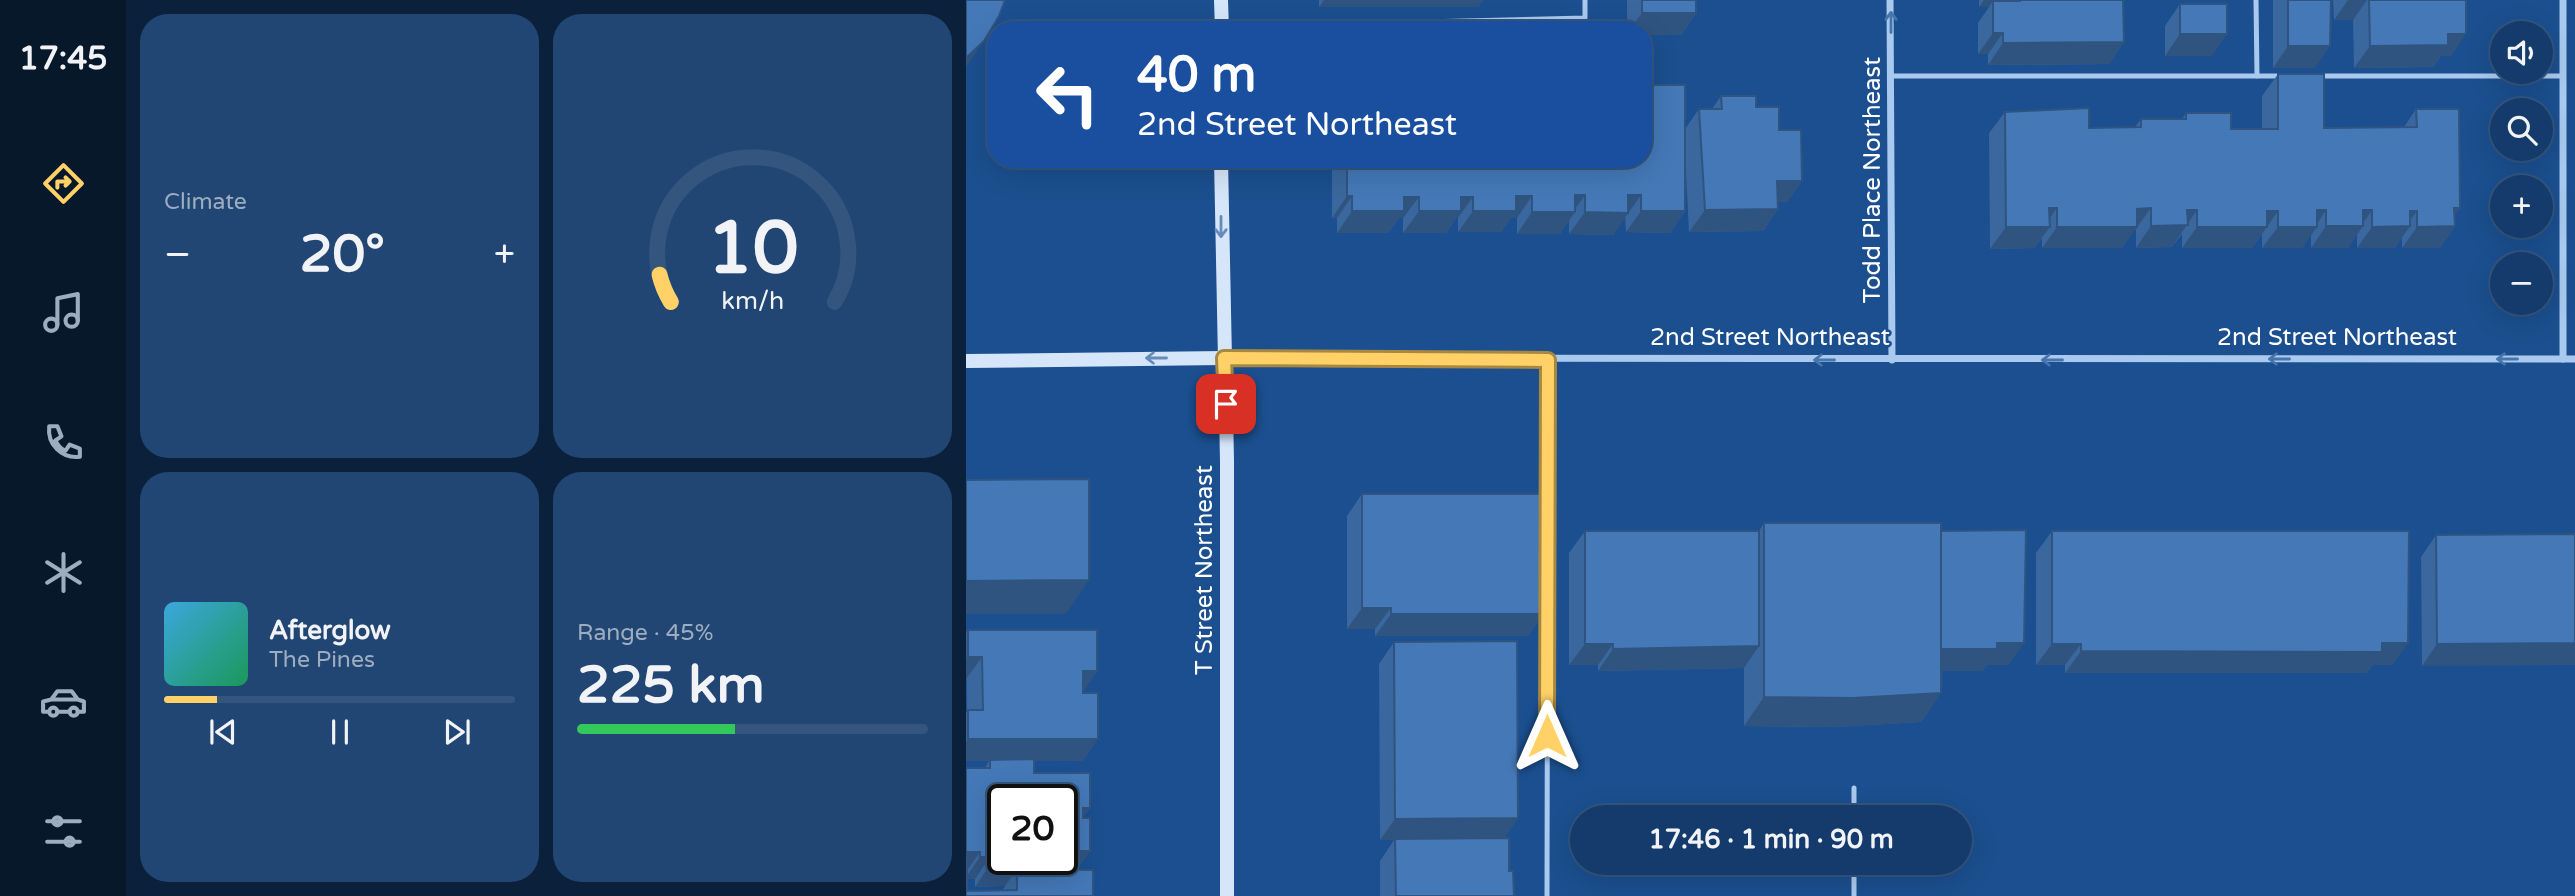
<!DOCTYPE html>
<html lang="en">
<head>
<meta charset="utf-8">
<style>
	body { margin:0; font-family:"Varela Round",sans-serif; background:#214673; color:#f1f3f6; height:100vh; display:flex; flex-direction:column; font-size:26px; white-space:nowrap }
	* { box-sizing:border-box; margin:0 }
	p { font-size:23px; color:#9dadc1 }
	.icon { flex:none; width:38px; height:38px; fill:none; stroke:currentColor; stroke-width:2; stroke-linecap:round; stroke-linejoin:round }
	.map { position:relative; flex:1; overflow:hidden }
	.drawer { display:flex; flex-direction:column; gap:14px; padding:14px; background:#0b203b; width:840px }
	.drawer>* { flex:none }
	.hud { position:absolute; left:21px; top:21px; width:665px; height:147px; border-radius:28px; box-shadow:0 7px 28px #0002,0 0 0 2px #33557e; background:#1a4fa0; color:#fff; overflow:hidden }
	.fabs { position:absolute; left:1524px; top:21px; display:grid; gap:14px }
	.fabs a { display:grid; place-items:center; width:63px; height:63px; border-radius:50%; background:#143b6b; box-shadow:0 7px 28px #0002,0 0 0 2px #33557e; font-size:35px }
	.speed { position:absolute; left:21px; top:784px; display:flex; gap:14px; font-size:35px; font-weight:700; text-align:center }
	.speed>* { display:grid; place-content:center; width:91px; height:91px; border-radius:50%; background:#143b6b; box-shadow:0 7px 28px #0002,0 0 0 2px #33557e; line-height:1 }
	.speed .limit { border:4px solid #111; border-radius:10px; background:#fff; color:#111 }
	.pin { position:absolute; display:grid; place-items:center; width:60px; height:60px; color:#fff; margin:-30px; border-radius:14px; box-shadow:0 4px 10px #0006 }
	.me { position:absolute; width:77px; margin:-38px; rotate:0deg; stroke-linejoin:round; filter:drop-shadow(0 0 5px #0008) }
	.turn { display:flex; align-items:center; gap:24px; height:147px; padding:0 35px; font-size:32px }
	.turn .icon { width:91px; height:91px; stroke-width:2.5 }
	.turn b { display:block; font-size:49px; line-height:60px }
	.big { font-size:52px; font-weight:800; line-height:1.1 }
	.drawer .tile { flex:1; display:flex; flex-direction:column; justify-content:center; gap:10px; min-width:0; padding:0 24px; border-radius:28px; background:#214673 }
	.drawer .dial { align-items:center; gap:0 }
	.dial svg { height:182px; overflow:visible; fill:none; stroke:#33557e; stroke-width:7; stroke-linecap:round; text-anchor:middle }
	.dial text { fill:#f1f3f6; stroke:none }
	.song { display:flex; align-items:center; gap:21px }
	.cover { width:84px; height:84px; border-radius:10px; background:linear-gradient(135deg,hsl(200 70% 55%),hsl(150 70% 35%)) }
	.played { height:7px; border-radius:4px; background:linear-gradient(90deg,#ffd166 15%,#33557e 15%) }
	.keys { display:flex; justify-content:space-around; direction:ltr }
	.heat { display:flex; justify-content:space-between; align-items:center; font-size:38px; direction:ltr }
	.charge { height:10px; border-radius:5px; background:linear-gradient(90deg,#34c759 45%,#33557e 0) }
	.drawer .tiles { flex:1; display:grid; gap:14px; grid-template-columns:repeat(2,1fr) }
	.trip { position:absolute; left:604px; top:805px; width:402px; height:70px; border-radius:35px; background:#143b6b; box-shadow:0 7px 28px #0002,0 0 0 2px #33557e; font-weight:800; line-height:70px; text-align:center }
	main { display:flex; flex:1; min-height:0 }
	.menu { display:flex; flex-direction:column; width:126px; justify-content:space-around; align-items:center; background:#08182b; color:#9dadc1 }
	.menu .icon { width:49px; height:49px }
	.menu .on { color:#ffd166 }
	.menu b { font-size:32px; color:#f1f3f6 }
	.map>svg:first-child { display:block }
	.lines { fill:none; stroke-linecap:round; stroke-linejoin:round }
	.lane { stroke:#a9c9ee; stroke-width:5 }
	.street { stroke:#a9c9ee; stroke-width:7 }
	.secondary { stroke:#d6e6fa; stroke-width:14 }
	.wall { fill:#3a679d; fill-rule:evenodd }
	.shaded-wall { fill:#305480 }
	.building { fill:#4478b7; stroke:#305480; stroke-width:2 }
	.oneway { stroke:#4674ac }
	.oneway2 { stroke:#668bba }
	.route-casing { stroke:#a68842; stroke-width:18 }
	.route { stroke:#ffd166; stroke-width:12 }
	.labels { text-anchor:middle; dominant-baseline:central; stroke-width:5; stroke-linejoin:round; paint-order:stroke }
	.street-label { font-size:24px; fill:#fff; stroke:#1b4f8f }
</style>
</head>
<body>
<main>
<nav class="menu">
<b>17:45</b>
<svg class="icon on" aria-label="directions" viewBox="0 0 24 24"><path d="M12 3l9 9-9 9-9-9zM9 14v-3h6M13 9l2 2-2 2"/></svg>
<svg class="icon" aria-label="music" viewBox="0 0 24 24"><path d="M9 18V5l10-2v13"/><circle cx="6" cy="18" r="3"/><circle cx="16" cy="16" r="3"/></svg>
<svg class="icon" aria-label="phone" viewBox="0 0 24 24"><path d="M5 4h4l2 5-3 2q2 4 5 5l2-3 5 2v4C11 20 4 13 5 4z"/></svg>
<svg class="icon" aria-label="climate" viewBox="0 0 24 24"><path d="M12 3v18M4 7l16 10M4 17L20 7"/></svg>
<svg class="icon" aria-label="car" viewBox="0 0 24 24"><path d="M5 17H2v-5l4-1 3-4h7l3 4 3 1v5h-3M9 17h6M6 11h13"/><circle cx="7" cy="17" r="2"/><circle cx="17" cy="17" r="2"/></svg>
<svg class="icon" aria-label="filters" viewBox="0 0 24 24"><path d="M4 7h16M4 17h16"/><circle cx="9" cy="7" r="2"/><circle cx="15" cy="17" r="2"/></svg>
</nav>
<section class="drawer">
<div class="tiles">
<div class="tile"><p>Climate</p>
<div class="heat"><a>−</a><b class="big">20°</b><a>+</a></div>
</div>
<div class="tile dial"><svg viewBox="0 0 100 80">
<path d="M14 69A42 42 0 1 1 86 69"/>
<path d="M14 69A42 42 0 0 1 9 57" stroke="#ffd166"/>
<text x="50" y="56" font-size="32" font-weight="700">10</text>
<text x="50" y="72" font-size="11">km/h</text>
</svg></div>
<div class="tile">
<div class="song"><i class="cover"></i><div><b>Afterglow</b><p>The Pines</p></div></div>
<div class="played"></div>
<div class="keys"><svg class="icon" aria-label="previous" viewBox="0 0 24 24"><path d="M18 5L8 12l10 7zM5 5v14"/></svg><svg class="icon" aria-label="pause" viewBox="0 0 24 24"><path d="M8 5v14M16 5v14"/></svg><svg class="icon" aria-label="next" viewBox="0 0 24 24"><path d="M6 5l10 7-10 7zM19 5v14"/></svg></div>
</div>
<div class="tile"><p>Range · 45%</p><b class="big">225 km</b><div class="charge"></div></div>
</div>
</section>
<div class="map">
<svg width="1609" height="896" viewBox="0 0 1609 896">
	<rect width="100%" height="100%" fill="#1b4f8f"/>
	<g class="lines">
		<!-- lane -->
		<g class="lane">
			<polyline points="1290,0 1291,76"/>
			<polyline points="259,27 619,18 619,0"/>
			<polyline points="925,76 1314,76"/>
			<polyline points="1352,76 1597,76"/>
			<polyline points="888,817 888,788"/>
			<polyline points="581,896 582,360"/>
			<polyline points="888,896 888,863"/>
		</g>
		<!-- street -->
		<g class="street">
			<polyline points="924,0 926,360"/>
			<polyline points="1597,0 1597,359"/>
			<polyline points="259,358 1609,359"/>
		</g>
		<!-- secondary -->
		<g class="secondary">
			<polyline points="255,0 256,30"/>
			<polyline points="255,159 261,461 261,896"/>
			<polyline points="0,361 258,358"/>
		</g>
	</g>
	<!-- wall -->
	<g class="wall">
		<polygon points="353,0 517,0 512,7 353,7"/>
		<polygon points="661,0 730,0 730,13 715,35 677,35 677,30 661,30"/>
		<polygon points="1013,0 1157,0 1158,42 1143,64 1022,65 1022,54 1012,54 1012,23 1023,7 1013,7"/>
		<polygon points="1307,0 1365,0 1349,68 1307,68"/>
		<polygon points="1367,0 1500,0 1485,56 1475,56 1467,67 1388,68 1387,20 1368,20"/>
		<polygon points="1214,4 1246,56 1199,56 1199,26"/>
		<polygon points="1312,74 1358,128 1438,127 1450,109 1488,216 1489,226 1474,248 1436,248 1436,237 1429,248 1391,248 1391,234 1382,248 1345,248 1345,235 1336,248 1296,248 1296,234 1286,248 1216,248 1216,234 1206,247 1170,248 1170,230 1168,230 1156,248 1076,248 1076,238 1068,248 1024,249 1023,133 1039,112 1123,128 1169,127 1175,119 1216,119 1220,113 1265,129 1296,129 1296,96"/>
		<polygon points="755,96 790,107 813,130 836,181 821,202 812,202 812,209 797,231 723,232 719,152 719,211 704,233 660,232 659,217 647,235 603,234 603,220 594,234 551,234 551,218 545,218 535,232 492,232 492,218 490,218 480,233 437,233 437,218 433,218 422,233 371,233 371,218 366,218 366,159 677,159 719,129 733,109 746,109"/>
		<polygon points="396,494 577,614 562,636 409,636 409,629 381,629 381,516"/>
		<polygon points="798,523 975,531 1043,665 1021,665 1016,671 975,671 975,693 955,722 867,727 778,726 778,668 632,671 632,665 603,665 603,553 619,531 793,531"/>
		<polygon points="1086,531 1427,665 1407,665 1400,673 1099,673 1099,665 1070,665 1070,553"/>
		<polygon points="1609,534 1456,666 1455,557 1470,535"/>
		<path d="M2,630l129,41 -14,20v70h-49v12l56,35 -7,9 -6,53 16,26h-127v-128h19l4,-7h-23v-48l1,-2 -1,-79zM1,879h8v8l30,-1 -3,5h-35z"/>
		<polygon points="428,642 552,818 538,838 548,896 414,896 414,861 428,840 414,840 413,664"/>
	</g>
	<!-- shaded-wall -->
	<g class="shaded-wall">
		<polygon points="358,0 517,0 512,7 353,7"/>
		<polygon points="1018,0 1043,0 1038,7 1027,1 1023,7 1013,7"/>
		<polygon points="1382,0 1401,0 1387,20 1368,20"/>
		<polygon points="676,13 730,13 715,35 677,35 677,30 664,30"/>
		<polygon points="1027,33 1037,33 1022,54 1012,54"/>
		<polygon points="1214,34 1261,34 1246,56 1199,56"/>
		<polygon points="1482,34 1500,34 1485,56 1475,56 1467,67 1388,68 1404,46"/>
		<polygon points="18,41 0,67 0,58"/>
		<polygon points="1158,42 1143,64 1022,65 1037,43"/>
		<polygon points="1322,46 1364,46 1349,68 1307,68"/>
		<polygon points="811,181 836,181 821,202 796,202"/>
		<polygon points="609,195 619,195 607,212 609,212 594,234 551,234 566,212"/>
		<polygon points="662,195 675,195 647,235 603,234 619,212"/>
		<polygon points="381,196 386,196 371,218 366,218"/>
		<polygon points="550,196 566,196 551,218 545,218 535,232 492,232 507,211"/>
		<polygon points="438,197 453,197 437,218 433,218 422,233 371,233 386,211"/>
		<polygon points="495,197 507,197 492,218 490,218 480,233 437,233 453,211"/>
		<polygon points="1083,208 1091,208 1078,227 1084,227 1068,248 1024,249 1040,227"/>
		<polygon points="1185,208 1156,248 1076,248 1091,227 1171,209"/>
		<polygon points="1488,208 1494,208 1481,226 1489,226 1474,248 1436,248 1451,227"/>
		<polygon points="812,209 797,231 723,232 739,210"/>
		<polygon points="1221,210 1231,210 1206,247 1170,248 1185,226"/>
		<polygon points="1351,210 1360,210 1349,227 1351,227 1336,248 1296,248 1312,227"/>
		<polygon points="1397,210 1406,210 1395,226 1397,226 1382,248 1345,248 1360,226"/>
		<polygon points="675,211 719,211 704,233 660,232"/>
		<polygon points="1301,211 1312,211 1286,248 1216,248 1231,227"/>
		<polygon points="1444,211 1451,211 1440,226 1444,226 1429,248 1391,248 1406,227"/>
		<polygon points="123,580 100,614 0,614 0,581"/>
		<polygon points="396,608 425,608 409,629 381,629"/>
		<polygon points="425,614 577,614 562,636 409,636"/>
		<polygon points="1031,643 1058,643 1043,665 1021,665 1016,671 955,671 970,649"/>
		<polygon points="1416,643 1442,643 1427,665 1407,665 1400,673 1099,673 1115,651"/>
		<polygon points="1609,643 1609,665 1456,666 1471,644"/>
		<polygon points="619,644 647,644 632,665 603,665"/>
		<polygon points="1086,644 1115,644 1099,665 1070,665"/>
		<polygon points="793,646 778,668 632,671 647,649"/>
		<polygon points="2,657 16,657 0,679 0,659"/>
		<polygon points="117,671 131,671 116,693"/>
		<polygon points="975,693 955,722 867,727 778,726 798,697"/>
		<polygon points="2,739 132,739 117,761 0,761 0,742"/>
		<polygon points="117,808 124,808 108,829"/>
		<polygon points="552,818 537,840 414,840 429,819"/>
		<polygon points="96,851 124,851 109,873 51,869 39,886 9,887 24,865 66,859 96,859"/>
		<polygon points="0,852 14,852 0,872"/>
		<polygon points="14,857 24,857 9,879 0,879 0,877"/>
	</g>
	<!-- building -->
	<g class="building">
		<polygon points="0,0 39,0 33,16 18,41 0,58"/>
		<rect x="676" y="0" width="54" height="13"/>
		<polygon points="1054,0 1157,0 1158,42 1037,43 1037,33 1027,33 1027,1 1054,1"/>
		<polygon points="1322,0 1365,0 1364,46 1322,46"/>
		<polygon points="1403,0 1500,0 1500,34 1482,34 1482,45 1404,46"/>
		<rect x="1214" y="4" width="47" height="30"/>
		<polygon points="1312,74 1358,74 1358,128 1451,127 1450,109 1493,109 1494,208 1488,208 1489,226 1451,227 1451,211 1444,211 1444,226 1406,227 1406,210 1397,210 1397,226 1360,226 1360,210 1351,210 1351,227 1312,227 1312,211 1301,211 1301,227 1231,227 1231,210 1221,210 1222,225 1185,226 1185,208 1171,209 1171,227 1091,227 1091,208 1083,208 1084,227 1040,227 1039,112 1123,108 1123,128 1175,127 1175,119 1220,119 1220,113 1265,113 1265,129 1312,129"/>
		<polygon points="677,85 719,85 719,211 675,211 675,195 662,195 662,213 619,212 619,195 609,195 609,212 566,212 566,196 550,196 550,211 507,211 507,197 495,197 495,211 453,211 453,197 438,197 438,211 386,211 386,196 381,196 381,159 677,159"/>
		<polygon points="755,96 790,96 790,107 813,107 813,130 835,130 836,181 811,181 812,209 739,210 733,109 756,109"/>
		<polygon points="123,479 123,580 0,581 0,480"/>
		<polygon points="396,494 577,494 577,614 425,614 425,608 396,608"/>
		<polygon points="798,523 975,523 975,693 887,698 798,697"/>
		<polygon points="1060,530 1058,643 1031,643 1031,649 975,649 975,531"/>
		<polygon points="619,531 793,531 793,646 647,649 647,644 619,644"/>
		<polygon points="1086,531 1443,531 1442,643 1416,643 1416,652 1115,651 1115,644 1086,644"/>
		<polygon points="1609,534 1609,643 1471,644 1470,535"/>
		<polygon points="2,630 131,630 131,671 117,671 117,693 132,693 132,739 2,739 2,710 17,710 16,657 2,657"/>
		<polygon points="551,641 552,818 429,819 428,642"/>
		<polygon points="68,759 68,773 124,773 124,808 117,808 117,818 124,818 124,851 96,851 96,800 37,800 37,859 72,859 72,864 24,865 24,857 14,857 14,852 0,852 0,768 24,768 24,760"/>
		<polygon points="543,838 543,871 547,871 548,896 430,896 429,839"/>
		<polygon points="0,869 1,869 1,891 51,890 51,869 127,870 127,896 0,896"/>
	</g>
	<!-- one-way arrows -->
	<defs><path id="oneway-shaft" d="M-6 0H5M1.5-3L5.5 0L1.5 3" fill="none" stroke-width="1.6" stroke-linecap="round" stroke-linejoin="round" transform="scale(1.75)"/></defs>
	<g class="oneway">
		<use href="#oneway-shaft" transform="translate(925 22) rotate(-90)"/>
		<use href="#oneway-shaft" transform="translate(1313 359) rotate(180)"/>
		<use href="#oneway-shaft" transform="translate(1541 359) rotate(180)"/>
		<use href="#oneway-shaft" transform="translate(858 360) rotate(180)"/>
		<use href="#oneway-shaft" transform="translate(1086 360) rotate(180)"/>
	</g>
	<g class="oneway2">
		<use href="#oneway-shaft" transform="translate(255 227) rotate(90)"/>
		<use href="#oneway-shaft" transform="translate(190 358) rotate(180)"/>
	</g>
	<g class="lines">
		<defs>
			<polyline id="route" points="260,404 258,358 582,360 581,736"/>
		</defs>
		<!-- route casing -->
		<use href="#route" class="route-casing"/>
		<!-- route -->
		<use href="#route" class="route"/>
	</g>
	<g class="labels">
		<!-- street labels -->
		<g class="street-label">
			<text transform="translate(906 180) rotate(-90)">Todd Place Northeast</text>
			<text x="804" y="337">2nd Street Northeast</text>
			<text x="1371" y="337">2nd Street Northeast</text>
			<text transform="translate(238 570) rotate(-90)">T Street Northeast</text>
		</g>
	</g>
</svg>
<div class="fabs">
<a><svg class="icon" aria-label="sound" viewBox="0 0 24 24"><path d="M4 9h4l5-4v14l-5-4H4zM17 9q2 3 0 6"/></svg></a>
<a><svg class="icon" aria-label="search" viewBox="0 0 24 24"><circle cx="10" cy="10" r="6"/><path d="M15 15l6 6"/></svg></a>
<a>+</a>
<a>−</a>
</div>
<div class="speed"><div class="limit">20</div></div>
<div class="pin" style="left:260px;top:404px;background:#d93025"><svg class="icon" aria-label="arrive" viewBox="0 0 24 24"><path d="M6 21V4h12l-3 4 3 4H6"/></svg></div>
<svg class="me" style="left:581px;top:736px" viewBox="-20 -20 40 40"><path d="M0-17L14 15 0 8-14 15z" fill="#ffd166" stroke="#fff" stroke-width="4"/></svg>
<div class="trip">17:46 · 1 min · 90 m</div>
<div class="hud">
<div class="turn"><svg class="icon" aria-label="left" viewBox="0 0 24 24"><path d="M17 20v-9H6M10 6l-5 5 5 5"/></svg><div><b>40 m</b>2nd Street Northeast</div></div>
</div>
</div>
</main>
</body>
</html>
